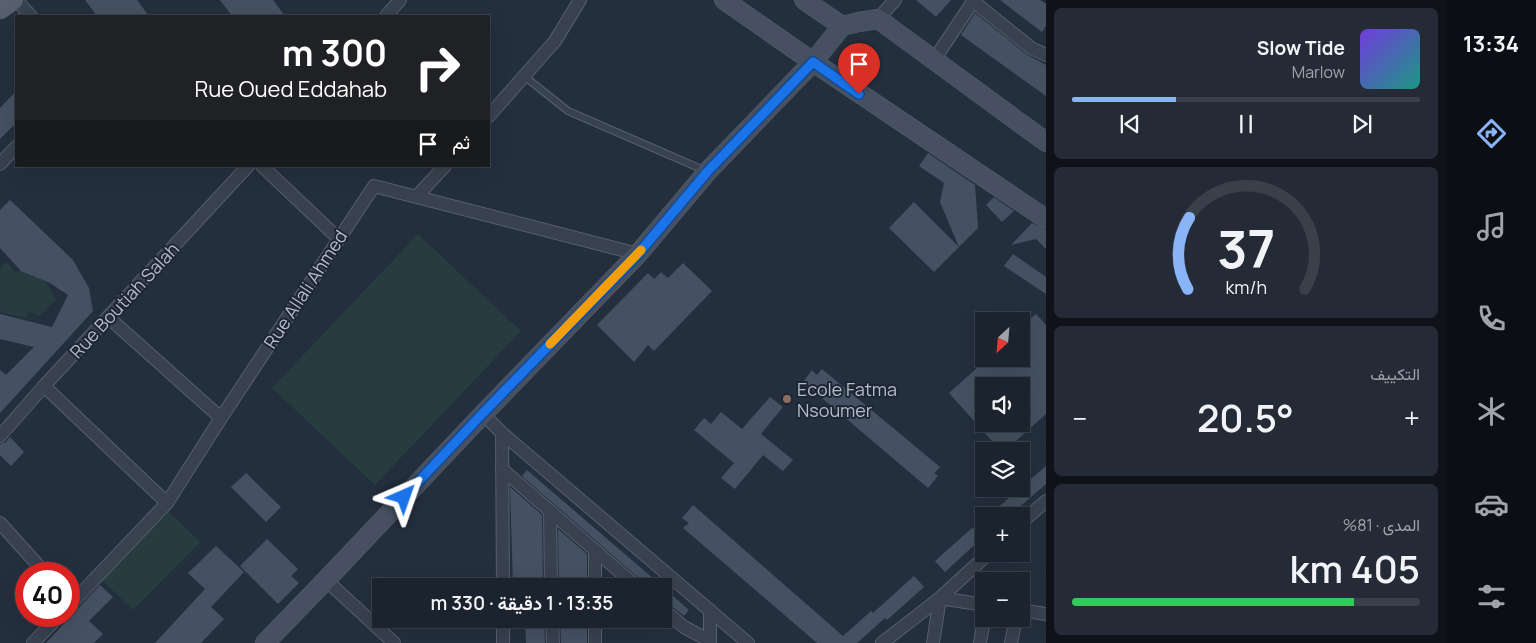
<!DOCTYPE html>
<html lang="ar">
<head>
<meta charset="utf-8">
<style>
	body { margin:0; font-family:Manrope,Vazirmatn,sans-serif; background:#242b36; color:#f1f3f6; direction:rtl; height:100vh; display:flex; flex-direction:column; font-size:19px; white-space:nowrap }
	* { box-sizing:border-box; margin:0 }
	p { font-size:16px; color:#a0a4aa }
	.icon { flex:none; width:28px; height:28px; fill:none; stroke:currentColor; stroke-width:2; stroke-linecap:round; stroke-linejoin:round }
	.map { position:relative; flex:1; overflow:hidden; direction:ltr }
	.drawer { display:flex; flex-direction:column; gap:8px; padding:8px; background:#0f1319; width:400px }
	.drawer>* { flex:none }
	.banner { position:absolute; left:15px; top:15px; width:475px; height:152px; border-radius:0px; box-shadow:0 5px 20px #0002,0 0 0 1px #39404a; direction:rtl; background:#202124; color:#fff; overflow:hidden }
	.needle { width:32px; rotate:206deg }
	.tools { position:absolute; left:975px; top:312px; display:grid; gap:10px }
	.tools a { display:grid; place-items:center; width:55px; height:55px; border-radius:0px; background:#1b232e; box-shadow:0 5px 20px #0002,0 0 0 1px #39404a; font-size:25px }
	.speed { position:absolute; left:15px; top:562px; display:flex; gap:10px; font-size:25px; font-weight:700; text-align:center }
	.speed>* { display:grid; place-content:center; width:65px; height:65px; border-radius:50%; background:#1b232e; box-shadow:0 5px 20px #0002,0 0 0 1px #39404a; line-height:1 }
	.speed .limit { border:8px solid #d22; background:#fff; color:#111 }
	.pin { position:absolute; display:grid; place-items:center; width:42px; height:42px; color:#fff; margin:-51px -21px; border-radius:50% 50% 50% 0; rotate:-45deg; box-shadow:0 0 5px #0007 }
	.pin .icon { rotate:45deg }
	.me { position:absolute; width:55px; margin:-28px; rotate:43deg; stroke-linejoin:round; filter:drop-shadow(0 0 4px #0008) }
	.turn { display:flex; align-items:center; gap:18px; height:105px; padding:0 20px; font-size:22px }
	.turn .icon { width:65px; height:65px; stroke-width:2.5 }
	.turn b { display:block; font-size:35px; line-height:42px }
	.then { display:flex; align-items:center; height:48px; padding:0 20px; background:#0003; gap:10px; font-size:19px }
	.big { font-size:38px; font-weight:600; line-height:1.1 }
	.drawer .tile { flex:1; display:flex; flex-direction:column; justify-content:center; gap:8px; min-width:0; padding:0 18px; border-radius:8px; background:#242b36 }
	.drawer .dial { align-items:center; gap:0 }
	.dial svg { height:130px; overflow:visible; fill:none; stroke:#39404a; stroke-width:7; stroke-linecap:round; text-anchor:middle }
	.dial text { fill:#f1f3f6; stroke:none }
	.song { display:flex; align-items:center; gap:15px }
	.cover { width:60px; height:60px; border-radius:8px; background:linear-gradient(135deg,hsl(260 70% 55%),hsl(170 70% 35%)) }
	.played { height:5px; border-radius:2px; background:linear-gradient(90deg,#8ab4f8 30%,#39404a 30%) }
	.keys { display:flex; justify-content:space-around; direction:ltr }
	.heat { display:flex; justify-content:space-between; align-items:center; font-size:28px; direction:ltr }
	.charge { height:8px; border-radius:4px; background:linear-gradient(90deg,#34c759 81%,#39404a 0) }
	.trip { position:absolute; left:372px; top:578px; width:300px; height:50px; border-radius:0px; background:#1b232e; box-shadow:0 5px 20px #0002,0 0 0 1px #39404a; font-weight:600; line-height:50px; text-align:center; direction:rtl }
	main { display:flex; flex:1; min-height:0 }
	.tabs { display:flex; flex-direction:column; width:90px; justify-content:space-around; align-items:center; background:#0b0e12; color:#a0a4aa }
	.tabs .icon { width:35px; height:35px }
	.tabs .selected { color:#8ab4f8 }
	.tabs b { font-size:22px; color:#f1f3f6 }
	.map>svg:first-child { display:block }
	.green { fill:#263c3f }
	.building { fill:#455162; fill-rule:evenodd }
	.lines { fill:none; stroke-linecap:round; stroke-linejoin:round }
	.lane-casing { stroke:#565f6c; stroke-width:8 }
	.street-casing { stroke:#565f6c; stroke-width:14 }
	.secondary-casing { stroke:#565f6c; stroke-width:20 }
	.primary-casing { stroke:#414a57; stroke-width:21 }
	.lane { stroke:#38414e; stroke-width:6 }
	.street { stroke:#38414e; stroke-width:12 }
	.secondary { stroke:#465061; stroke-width:19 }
	.primary { stroke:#56606e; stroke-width:20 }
	.route-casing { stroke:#114b97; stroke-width:12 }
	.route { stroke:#1a73e8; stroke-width:9 }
	.slow { stroke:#f59e0b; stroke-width:9 }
	.education-dot { fill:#8d6e63; stroke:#1d2633; stroke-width:2 }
	.labels { text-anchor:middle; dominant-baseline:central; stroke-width:4; stroke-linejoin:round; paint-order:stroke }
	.street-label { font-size:18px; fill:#b4bcc9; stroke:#1d2633 }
	.poi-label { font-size:18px; fill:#b4bcc9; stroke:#1d2633; text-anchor:start }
</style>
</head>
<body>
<main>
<nav class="tabs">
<b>13:34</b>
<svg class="icon selected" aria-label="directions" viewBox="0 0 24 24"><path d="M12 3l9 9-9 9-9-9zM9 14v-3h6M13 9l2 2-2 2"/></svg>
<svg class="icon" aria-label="music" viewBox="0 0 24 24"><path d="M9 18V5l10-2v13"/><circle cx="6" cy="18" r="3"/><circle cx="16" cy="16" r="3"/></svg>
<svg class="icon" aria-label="phone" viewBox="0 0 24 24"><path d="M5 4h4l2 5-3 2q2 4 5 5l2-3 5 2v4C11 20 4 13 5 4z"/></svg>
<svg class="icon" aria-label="climate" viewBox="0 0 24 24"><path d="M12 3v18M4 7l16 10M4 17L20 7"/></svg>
<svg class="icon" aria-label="car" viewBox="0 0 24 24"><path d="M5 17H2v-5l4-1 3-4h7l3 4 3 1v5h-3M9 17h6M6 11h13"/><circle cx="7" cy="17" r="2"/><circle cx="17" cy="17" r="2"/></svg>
<svg class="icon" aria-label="filters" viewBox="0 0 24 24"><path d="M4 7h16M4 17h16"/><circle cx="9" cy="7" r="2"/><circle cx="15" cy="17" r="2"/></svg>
</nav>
<section class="drawer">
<div class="tile">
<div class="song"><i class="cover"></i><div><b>Slow Tide</b><p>Marlow</p></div></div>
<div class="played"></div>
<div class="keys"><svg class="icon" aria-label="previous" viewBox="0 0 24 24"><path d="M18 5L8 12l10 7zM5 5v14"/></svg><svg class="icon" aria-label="pause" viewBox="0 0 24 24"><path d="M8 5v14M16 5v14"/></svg><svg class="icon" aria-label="next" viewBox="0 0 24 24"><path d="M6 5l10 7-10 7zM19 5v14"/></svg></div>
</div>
<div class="tile dial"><svg viewBox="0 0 100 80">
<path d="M14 69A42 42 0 1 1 86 69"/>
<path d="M14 69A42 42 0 0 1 15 25" stroke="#8ab4f8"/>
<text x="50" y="56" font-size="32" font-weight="700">37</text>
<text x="50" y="72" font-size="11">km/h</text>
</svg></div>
<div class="tile"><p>التكييف</p>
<div class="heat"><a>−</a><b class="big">20.5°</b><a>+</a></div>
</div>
<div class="tile"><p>المدى · 81%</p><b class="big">405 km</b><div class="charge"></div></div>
</section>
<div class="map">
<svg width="1046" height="643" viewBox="0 0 1046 643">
	<rect width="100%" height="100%" fill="#242f3e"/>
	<!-- green -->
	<g class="green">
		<polygon points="418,234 521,331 375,485 272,388"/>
		<polygon points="6,262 17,273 28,262 47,284 56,300 39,316 29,311 26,318 0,312 0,269"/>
		<polygon points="169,512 200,542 133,610 102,580"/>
	</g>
	<!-- building -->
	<g class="building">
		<polygon points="85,0 137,0 149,16 97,16"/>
		<polygon points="220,0 273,0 285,16 232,16"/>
		<polygon points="916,0 951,0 936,17"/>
		<polygon points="1000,0 1040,0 1046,4 1046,26 1042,32"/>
		<polygon points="975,13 1026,54 1046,65 1046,96 961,35"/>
		<polygon points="16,91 16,123 0,139 0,108"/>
		<polygon points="928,153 975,185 978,228 959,247 940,202 944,183 919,166"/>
		<polygon points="994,197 1014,211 1002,222 986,205"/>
		<polygon points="10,200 73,260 89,288 93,311 0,413 0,370 6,375 34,347 0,339 0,314 52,327 68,295 50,283 21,271 0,248 0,210"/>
		<polygon points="914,202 959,247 934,272 889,228"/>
		<polygon points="1032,223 1046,230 1046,249 1036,239 1011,245"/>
		<polygon points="1013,254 1046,277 1046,294 1004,266"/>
		<polygon points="683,263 712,291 654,351 648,345 634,362 597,325 648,273 654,279 661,272 668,278"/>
		<path d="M1036,314l10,11v89l-41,37h-4l-52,-58 38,-34h34v-32zM984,386h37v38h-37z"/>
		<polygon points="822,369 940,467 934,473 938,476 928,488 803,382 812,370 817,375"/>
		<polygon points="770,397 783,407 761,434 793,460 783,471 763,455 735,489 721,478 734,463 694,430 704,418 711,424 721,412 742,429"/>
		<polygon points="10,437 24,452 11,466 0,455 0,444 6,442"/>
		<polygon points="1046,466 1046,484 1009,516 988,516"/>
		<polygon points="527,470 662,586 644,586 641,580 522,476"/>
		<polygon points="246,473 281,507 266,522 231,487"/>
		<polygon points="510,487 542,515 543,586 513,586"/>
		<polygon points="693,505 843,636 871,611 873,613 914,576 924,587 887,620 885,618 857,643 817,643 683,528 689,523 682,518"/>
		<polygon points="984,520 984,536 945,572 935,561 972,528 973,529"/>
		<polygon points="558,529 587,554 587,586 559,586"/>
		<polygon points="267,539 298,569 291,576 299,583 278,604 240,566"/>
		<polygon points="216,546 244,572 211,607 224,619 201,643 155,643 205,589 188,573"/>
		<polygon points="100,585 113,597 89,621 103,634 94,643 46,643"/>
		<polygon points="664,588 689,610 684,616 669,604 664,602"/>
		<polygon points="525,619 544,619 545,643 526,643"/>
		<polygon points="560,619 587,619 587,643 561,643"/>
	</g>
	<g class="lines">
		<defs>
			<polyline id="lane" points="524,76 568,111 706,171"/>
			<g id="street">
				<polyline points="16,0 31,16"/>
				<polyline points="973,1 1031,48 1046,55"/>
				<polyline points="386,16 400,0"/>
				<polyline points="878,19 895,0"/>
				<polyline points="934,60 974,0"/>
				<polyline points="489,116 555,41 580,0"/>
				<polyline points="0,164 16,147"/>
				<polyline points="262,166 339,239"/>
				<polyline points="417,196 445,166"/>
				<polyline points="108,317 221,418"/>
				<polyline points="44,386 167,503"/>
				<polyline points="483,414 502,433 503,586"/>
				<polyline points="502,433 748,643"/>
				<polyline points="0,436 44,386 248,166"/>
				<polyline points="502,469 636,586"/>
				<polyline points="550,512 551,586"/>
				<polyline points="0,523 46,574"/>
				<polyline points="1021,523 1046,501"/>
				<polyline points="595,551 595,586"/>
				<polyline points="326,580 394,643"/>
				<polyline points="69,606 167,503 221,418 374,186 638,254"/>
				<polyline points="664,610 684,627 710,641"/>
				<polyline points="710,610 710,643"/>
				<polyline points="1021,610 1046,614"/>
				<polyline points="503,619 503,643"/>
				<polyline points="552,619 553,643"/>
				<polyline points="595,619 595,643"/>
				<polyline points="33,643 59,616"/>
				<polyline points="882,643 940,598 988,554"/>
				<polyline points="933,643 940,598 984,605"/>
				<polyline points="980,643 984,619"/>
				<polyline points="1011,643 1016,619"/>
			</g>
			<g id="secondary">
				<polyline points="724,0 813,62 1046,219"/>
				<polyline points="804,0 842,26 859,22 878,19 1046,142"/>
				<polyline points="265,643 326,580 483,414 638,254 708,171 813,62 842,26"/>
			</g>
			<polyline id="primary" points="0,9 13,0"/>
		</defs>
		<!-- lane casing -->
		<use href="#lane" class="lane-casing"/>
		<!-- street casing -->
		<use href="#street" class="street-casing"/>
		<!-- secondary casing -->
		<use href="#secondary" class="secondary-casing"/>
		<!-- primary casing -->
		<use href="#primary" class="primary-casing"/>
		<!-- lane -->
		<use href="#lane" class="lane"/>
		<!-- street -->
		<use href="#street" class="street"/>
		<!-- secondary -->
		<use href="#secondary" class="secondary"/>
		<!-- primary -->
		<use href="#primary" class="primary"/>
	</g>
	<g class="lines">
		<defs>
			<polyline id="route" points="404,497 482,414 638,254 708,171 813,62 859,94"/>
		</defs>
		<!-- route casing -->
		<use href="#route" class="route-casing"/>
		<!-- route -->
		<use href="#route" class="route"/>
		<!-- slow -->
		<polyline class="slow" points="550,344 641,250"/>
	</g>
	<!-- markers -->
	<circle class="education-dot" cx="787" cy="399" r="5"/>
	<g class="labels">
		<!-- street labels -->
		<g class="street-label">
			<text transform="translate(305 289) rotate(-57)">Rue Allali Ahmed</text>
			<text transform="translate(124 300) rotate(-47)">Rue Boutiah Salah</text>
		</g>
		<!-- poi labels -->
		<g class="poi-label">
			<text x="797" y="389">Ecole Fatma<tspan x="797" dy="21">Nsoumer</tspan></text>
		</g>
	</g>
</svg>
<div class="tools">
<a><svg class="needle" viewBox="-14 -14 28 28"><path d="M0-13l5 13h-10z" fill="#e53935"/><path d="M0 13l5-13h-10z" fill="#a0a4aa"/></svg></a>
<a><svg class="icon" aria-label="sound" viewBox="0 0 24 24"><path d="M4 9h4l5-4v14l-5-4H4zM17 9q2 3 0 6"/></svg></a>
<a><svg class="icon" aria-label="layers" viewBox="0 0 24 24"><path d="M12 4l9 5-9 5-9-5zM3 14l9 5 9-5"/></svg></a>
<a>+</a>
<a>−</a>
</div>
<div class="speed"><div class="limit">40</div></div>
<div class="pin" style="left:859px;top:94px;background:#d93025"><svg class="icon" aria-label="arrive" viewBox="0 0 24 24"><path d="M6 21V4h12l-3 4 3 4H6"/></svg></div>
<svg class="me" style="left:404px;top:497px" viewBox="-20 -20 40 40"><path d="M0-17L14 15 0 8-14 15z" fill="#1a73e8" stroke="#fff" stroke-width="4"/></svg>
<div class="trip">13:35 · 1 دقيقة · 330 m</div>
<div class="banner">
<div class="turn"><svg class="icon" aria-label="right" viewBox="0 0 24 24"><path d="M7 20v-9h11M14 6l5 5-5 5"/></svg><div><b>300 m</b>Rue Oued Eddahab</div></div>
<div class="then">ثم<svg class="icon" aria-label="arrive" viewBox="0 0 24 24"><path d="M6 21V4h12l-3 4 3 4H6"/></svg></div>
</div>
</div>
</main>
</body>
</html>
